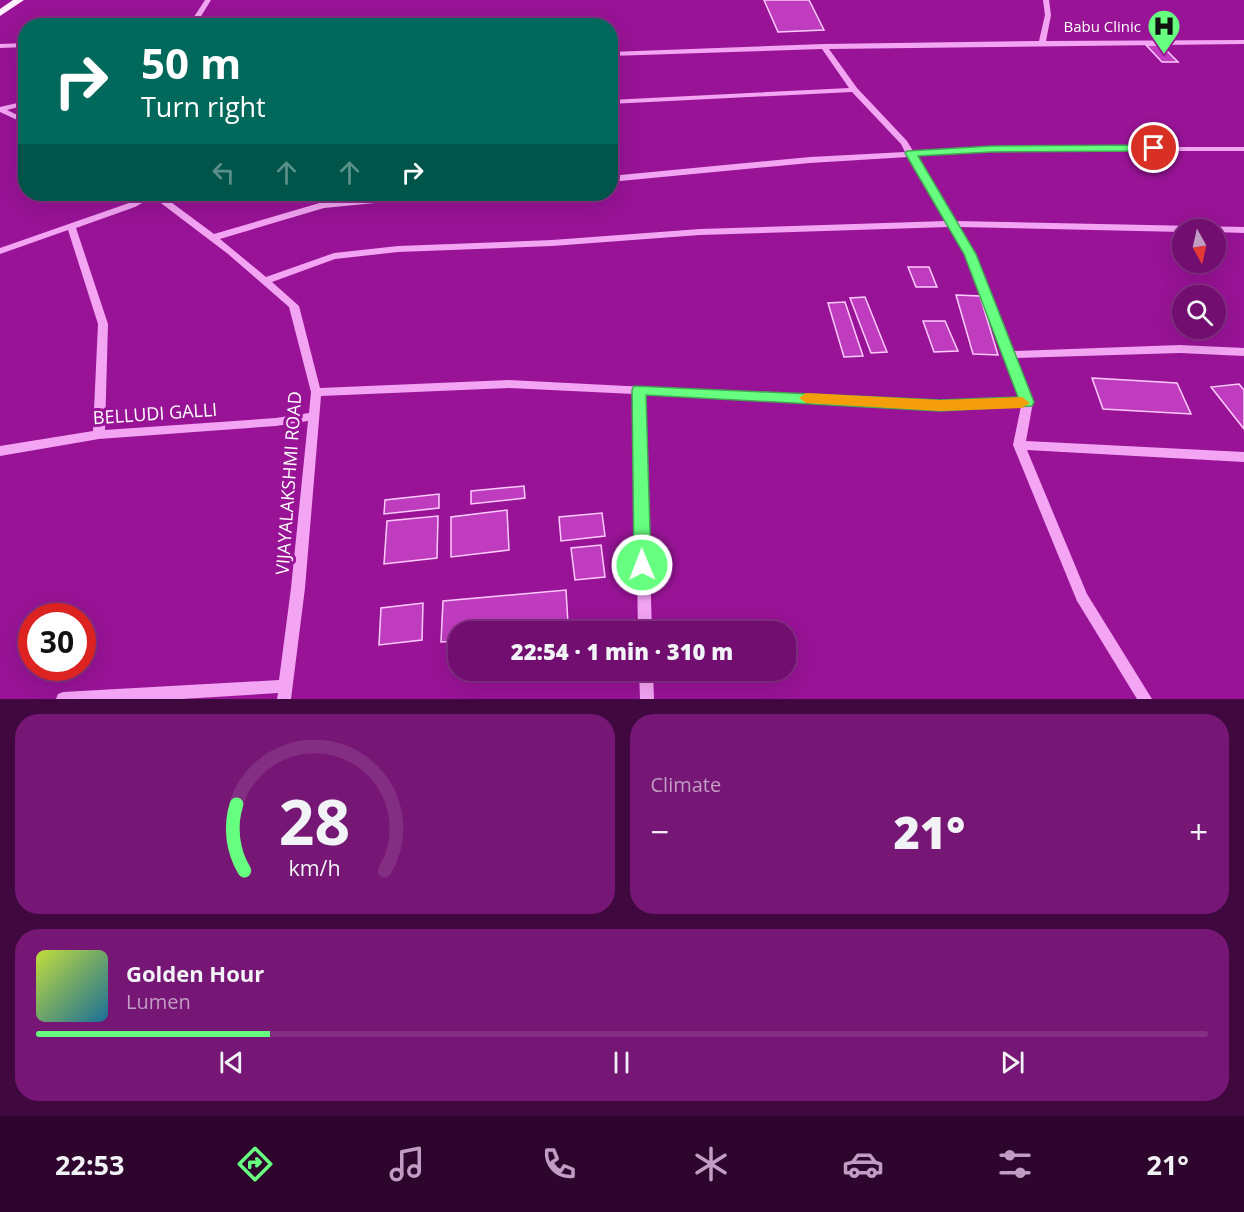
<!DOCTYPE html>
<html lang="en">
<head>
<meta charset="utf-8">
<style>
	body { margin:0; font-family:"Open Sans",sans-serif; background:#771775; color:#f1f3f6; height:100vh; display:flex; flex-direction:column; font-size:22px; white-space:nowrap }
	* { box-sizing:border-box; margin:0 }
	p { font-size:20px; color:#c19cc3 }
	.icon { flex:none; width:33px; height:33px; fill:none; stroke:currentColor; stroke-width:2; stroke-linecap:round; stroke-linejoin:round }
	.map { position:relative; height:699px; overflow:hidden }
	.panel { display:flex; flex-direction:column; gap:15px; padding:15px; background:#3f083e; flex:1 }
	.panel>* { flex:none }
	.hud { position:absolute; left:18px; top:18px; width:600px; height:183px; border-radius:24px; box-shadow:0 6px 24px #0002,0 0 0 2px #842e83; background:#00695c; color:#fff; overflow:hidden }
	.needle { width:39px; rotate:172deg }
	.fabs { position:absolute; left:1172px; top:219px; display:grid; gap:12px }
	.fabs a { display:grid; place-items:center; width:54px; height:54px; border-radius:50%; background:#720e70; box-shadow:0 6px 24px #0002,0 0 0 2px #842e83; font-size:30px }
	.speed { position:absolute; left:18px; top:603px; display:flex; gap:12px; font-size:30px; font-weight:700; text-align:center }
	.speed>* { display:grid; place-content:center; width:78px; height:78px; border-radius:50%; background:#720e70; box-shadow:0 6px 24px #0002,0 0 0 2px #842e83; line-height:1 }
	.speed .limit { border:9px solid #d22; background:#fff; color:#111 }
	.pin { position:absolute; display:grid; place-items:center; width:51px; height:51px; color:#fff; margin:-26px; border:3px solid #fff; border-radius:50%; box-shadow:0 2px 6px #0007 }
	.me { position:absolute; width:66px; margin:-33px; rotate:359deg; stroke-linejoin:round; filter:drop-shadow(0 0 4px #0008) }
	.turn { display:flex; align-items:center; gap:21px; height:126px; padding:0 24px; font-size:27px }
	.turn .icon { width:78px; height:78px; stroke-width:2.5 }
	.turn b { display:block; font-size:42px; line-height:51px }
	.lanes { display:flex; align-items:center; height:57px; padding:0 24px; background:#0003; justify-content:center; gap:30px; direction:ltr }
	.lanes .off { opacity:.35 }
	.big { font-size:45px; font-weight:800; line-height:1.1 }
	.panel .widget { flex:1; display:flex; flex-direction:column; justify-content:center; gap:9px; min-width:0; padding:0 21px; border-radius:24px; background:#771775 }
	.panel .dial { align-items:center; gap:0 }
	.dial svg { height:156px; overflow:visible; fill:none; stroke:#842e83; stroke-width:7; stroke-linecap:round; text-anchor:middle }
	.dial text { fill:#f1f3f6; stroke:none }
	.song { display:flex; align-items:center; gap:18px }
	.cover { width:72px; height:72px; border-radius:9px; background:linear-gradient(135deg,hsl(70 70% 55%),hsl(200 70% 35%)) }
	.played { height:6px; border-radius:3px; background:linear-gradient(90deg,#66ff7f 20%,#842e83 20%) }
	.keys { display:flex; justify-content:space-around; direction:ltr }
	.heat { display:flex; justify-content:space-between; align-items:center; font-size:33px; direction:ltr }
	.panel .tiles { flex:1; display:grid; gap:15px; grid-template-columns:1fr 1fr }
	.widget:last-child { grid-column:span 2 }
	.trip { position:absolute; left:448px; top:621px; width:348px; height:60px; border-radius:24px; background:#720e70; box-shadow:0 6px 24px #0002,0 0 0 2px #842e83; font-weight:800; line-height:60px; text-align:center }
	.tab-bar { display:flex; height:96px; justify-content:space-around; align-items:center; background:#2e062d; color:#c19cc3 }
	.tab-bar .icon { width:42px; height:42px }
	.tab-bar .selected { color:#66ff7f }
	.tab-bar b { font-size:27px; color:#f1f3f6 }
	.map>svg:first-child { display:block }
	.building { fill:#c03cbf; stroke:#fdccfd; stroke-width:1.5 }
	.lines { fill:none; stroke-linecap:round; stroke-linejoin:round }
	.minor { fill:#f3a4f3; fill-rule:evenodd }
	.major { fill:#fff0fe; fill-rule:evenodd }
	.route { fill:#66ff7f; stroke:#42a653; stroke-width:1.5 }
	.slow { fill:#f59e0b }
	.labels { text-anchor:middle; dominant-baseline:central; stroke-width:6; stroke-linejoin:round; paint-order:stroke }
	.far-poi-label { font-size:15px; fill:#fff; stroke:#981396; text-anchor:end }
	.street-label { font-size:18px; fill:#fff; stroke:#981396 }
</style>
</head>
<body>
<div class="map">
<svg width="1244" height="699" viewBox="0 0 1244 699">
	<rect width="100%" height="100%" fill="#981396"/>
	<!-- building -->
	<g class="building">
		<polygon points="764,0 809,0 824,30 778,32"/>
		<polygon points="1146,45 1161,45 1178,62 1162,62"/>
		<polygon points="908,267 929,267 937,287 916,287"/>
		<polygon points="956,295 980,296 998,355 973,354"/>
		<polygon points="865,297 887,352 871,353 850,298"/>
		<polygon points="845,302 863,356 844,357 828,303"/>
		<polygon points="923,321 945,321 958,351 934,352"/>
		<polygon points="1092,378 1177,383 1191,414 1103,409"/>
		<polygon points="1239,384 1244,390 1244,429 1211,387"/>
		<polygon points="524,486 525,498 471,504 471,491"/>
		<polygon points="439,494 439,508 384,514 385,500"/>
		<polygon points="507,510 509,550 451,557 451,517"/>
		<polygon points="602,513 605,536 561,541 559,517"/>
		<polygon points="438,516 437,558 384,564 387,521"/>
		<polygon points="601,545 605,577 575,580 571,548"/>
		<polygon points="566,590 568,623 546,625 546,632 459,632 459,641 441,642 443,601"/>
		<polygon points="423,603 422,640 379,645 381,608"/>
	</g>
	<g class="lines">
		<!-- minor -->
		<g class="minor">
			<polygon points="205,0 211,0 195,26 188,26"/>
			<path d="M1043,0h6l2,15 -5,26 198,-1v4l-415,5 28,39 50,53 6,10 78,-4h253v4h-253l-75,5 39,65 289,6v6l-29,-1v-2h-33v2l-224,-5 17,27 38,97 167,-6 64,3v8l-64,-3 -164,5 17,44 -7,39 218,11v10l-217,-12 60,144 65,105h-15l-60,-98 -64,-156 8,-39 -81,4 -295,-15 7,237h-14l-4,-238 -125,-6 -188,8 -16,192 -14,111h-14l1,-6 -96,6h-126l2,-5 5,-2 216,-12 12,-92 17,-167 -32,5 -177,13 -99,17v-10l93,-15 5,-107 -30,-94 -68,24v-6l129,-45 17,-9h14l54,40 109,-32 91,-8h26l-4,3 -112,11 -104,31 46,38 68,-24 64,-7 154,-6 148,-11 246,-8 -38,-64 -98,6 -200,19v-6l200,-19 95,-5 -4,-8 -49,-52 -242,12v-4l239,-12 -27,-39 -212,7v-4l213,-8 216,-3 6,-26zM153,197l75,57 61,53 22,85 -2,21 -33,5 -171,12 3,-106 -32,-96 59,-21zM949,227l16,27 38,99 -1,2 3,3 15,40 -80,4 -431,-22 -189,8 -21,-82 -27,-24 63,-23 63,-7 154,-6 148,-11z"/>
			<polygon points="26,43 26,47 0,48 0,44"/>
			<polygon points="26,101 26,105 7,110 26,119 26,124 0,112 0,107"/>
			<polygon points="639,670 653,670 654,699 640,699"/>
		</g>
		<!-- major -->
		<polygon class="major" points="13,0 24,0 0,16 0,9"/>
	</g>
	<!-- route -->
	<polygon class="route" points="1154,145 1159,148 1158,151 991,152 918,156 976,254 1034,402 1032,406 940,411 646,395 651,565 648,570 642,572 637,570 634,565 632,390 634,386 940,400 1018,397 964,254 905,153 907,151 991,146"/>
	<!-- slow -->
	<polygon class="slow" points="806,393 940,400 1022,397 1030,403 1022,408 940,411 806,403 799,398"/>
	<!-- icons -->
	<defs>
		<symbol id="hospital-pin" viewBox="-11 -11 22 30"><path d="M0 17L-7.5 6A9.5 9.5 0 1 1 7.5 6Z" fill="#66ff7f" stroke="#981396"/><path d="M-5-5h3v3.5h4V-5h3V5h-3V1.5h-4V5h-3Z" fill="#111"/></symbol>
	</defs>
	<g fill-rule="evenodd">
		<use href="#hospital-pin" x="1145" y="7" width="38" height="52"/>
	</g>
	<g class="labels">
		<!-- far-poi labels -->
		<g class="far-poi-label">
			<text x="1141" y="26">Babu Clinic</text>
		</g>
		<!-- street labels -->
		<g class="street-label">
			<text transform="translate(155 413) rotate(-4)">BELLUDI GALLI</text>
			<text transform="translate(288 483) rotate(-86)">VIJAYALAKSHMI ROAD</text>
		</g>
	</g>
</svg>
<div class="fabs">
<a><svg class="needle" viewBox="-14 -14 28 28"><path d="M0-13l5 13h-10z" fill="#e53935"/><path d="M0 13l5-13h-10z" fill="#c19cc3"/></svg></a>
<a><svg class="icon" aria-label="search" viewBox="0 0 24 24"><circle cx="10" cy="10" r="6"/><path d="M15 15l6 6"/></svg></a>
</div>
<div class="speed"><div class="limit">30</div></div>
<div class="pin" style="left:1154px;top:148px;background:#d93025"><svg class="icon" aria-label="arrive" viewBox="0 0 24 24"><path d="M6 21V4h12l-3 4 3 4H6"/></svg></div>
<svg class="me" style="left:642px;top:565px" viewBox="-20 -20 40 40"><circle r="17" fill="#66ff7f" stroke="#fff" stroke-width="3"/><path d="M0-11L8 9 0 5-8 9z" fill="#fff"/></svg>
<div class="trip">22:54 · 1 min · 310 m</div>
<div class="hud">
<div class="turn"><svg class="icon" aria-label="right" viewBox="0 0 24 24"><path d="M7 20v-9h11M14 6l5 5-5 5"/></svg><div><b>50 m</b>Turn right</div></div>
<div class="lanes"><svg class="icon off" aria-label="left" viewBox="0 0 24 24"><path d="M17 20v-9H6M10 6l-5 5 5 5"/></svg><svg class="icon off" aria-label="ahead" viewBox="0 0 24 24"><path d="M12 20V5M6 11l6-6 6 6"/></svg><svg class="icon off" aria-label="ahead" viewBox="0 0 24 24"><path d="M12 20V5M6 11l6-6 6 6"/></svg><svg class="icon" aria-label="right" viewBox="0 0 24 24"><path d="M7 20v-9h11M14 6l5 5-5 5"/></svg></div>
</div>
</div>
<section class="panel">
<div class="tiles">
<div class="widget dial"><svg viewBox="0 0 100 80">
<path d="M14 69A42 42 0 1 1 86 69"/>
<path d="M14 69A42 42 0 0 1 10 35" stroke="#66ff7f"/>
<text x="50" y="56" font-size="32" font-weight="700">28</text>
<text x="50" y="72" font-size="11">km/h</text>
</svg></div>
<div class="widget"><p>Climate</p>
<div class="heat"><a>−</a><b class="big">21°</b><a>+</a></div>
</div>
<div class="widget">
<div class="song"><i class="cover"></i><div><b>Golden Hour</b><p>Lumen</p></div></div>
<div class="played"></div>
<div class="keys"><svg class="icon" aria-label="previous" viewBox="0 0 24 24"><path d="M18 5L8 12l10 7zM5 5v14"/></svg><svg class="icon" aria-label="pause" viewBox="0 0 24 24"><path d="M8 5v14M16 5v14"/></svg><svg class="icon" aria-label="next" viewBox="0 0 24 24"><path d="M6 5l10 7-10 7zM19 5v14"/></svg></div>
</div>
</div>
</section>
<nav class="tab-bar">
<b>22:53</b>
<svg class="icon selected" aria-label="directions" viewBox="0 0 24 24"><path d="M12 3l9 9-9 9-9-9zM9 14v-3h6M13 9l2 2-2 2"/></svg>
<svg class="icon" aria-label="music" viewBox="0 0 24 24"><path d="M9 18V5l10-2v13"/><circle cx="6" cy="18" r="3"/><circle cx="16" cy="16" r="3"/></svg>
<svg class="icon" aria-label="phone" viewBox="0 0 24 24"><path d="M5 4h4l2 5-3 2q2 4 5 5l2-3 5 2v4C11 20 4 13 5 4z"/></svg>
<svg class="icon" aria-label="climate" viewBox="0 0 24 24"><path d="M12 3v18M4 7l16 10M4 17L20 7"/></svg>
<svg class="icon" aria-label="car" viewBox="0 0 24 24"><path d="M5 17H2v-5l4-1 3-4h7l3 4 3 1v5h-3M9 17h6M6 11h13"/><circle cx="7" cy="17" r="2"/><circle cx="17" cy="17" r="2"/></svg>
<svg class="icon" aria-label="filters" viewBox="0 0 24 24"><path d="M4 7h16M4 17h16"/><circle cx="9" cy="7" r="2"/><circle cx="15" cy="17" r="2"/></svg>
<b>21°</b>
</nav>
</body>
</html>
